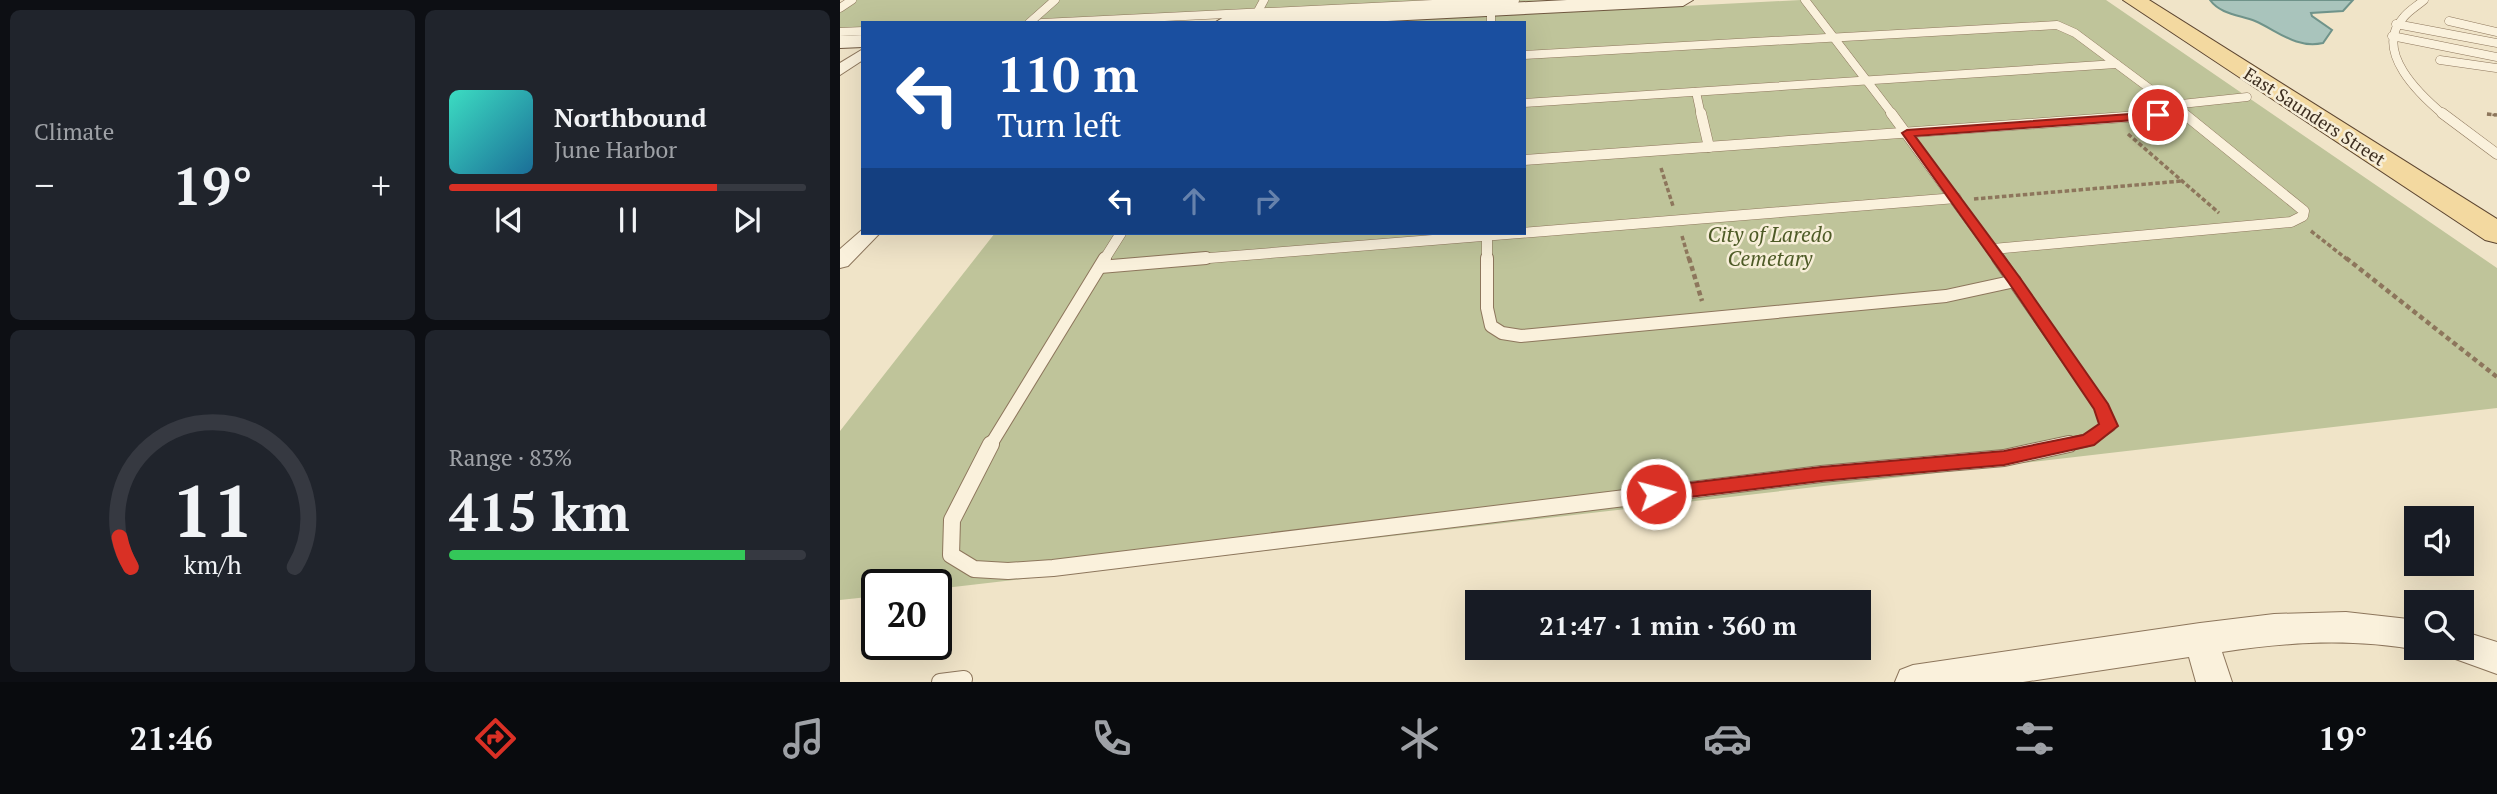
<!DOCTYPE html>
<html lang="en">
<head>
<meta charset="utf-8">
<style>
	body { margin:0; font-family:"PT Serif",serif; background:#20242c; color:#f1f3f6; height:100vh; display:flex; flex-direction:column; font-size:26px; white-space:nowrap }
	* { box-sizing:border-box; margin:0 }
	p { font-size:23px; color:#9ea1a6 }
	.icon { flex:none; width:38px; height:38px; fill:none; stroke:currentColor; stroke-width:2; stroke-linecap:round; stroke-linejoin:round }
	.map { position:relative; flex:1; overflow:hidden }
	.drawer { display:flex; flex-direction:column; gap:10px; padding:10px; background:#0d0f14; width:840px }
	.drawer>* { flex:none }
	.banner { position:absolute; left:21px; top:21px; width:665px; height:214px; border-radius:0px; box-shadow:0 7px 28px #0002; background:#1a4fa0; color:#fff; overflow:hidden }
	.tools { position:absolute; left:1564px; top:506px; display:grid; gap:14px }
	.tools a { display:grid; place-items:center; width:70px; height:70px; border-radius:0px; background:#171b24; box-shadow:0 7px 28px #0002; font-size:35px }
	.speed { position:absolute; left:21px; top:569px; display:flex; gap:14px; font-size:35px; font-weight:700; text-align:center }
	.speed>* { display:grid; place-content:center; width:91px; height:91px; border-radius:50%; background:#171b24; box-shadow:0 7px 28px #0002; line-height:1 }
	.speed .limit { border:4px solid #111; border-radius:10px; background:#fff; color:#111 }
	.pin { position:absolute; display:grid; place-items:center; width:60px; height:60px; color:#fff; margin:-30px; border:4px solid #fff; border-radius:50%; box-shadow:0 2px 7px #0007 }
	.me { position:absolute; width:77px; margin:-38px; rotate:83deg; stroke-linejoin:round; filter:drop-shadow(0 0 5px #0008) }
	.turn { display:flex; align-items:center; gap:24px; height:147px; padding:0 21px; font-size:32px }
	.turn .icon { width:91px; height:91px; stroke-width:2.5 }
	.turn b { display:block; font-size:49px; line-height:60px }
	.lanes { display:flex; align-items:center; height:66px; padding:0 21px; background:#0003; justify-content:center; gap:35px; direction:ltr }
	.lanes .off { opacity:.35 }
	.big { font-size:52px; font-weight:800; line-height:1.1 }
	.drawer .tile { flex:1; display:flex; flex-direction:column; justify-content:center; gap:10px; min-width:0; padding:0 24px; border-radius:10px; background:#20242c }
	.drawer .dial { align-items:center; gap:0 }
	.dial svg { height:182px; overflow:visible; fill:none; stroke:#363941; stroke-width:7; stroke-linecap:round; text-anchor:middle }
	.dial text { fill:#f1f3f6; stroke:none }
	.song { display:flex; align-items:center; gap:21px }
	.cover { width:84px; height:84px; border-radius:10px; background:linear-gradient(135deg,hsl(170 70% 55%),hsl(200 70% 35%)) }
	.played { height:7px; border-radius:4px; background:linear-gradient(90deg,#d93025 75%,#363941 75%) }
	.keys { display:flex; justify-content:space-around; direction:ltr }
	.heat { display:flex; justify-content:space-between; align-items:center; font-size:38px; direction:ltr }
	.charge { height:10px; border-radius:5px; background:linear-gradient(90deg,#34c759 83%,#363941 0) }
	.drawer .tiles { flex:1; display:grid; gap:10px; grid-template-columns:repeat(2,1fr) }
	.trip { position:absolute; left:625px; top:590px; width:406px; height:70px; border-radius:0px; background:#171b24; box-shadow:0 7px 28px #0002; font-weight:800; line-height:70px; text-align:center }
	.tab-bar { display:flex; height:112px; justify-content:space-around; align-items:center; background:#090b0e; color:#9ea1a6 }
	.tab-bar .icon { width:49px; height:49px }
	.tab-bar .on { color:#d93025 }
	.tab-bar b { font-size:32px; color:#f1f3f6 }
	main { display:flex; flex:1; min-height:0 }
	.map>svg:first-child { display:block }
	.cemetery { fill:#bfc49a }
	.water { fill:#a9c4bc; stroke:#6f938a; stroke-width:2 }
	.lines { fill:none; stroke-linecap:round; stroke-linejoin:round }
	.lane-far3-casing { stroke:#8d765c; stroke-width:9 }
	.lane-far2-casing { stroke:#8d765c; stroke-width:11 }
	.lane-far1-casing { stroke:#8d765c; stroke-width:14 }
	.lane-casing { stroke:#8d765c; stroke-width:18 }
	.street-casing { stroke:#8d765c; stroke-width:2 }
	.secondary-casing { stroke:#6f573f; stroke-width:2 }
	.primary-casing { stroke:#5b4430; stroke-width:2 }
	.path-far2 { stroke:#8d765c; stroke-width:2.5; stroke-dasharray:3.5 2; stroke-linecap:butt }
	.path-far1 { stroke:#8d765c; stroke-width:3.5; stroke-dasharray:4.5 2.5; stroke-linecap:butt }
	.path { stroke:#8d765c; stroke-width:4.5; stroke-dasharray:5 3.5; stroke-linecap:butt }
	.lane-far3 { stroke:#faf1dc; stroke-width:8 }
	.lane-far2 { stroke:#faf1dc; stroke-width:10 }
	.lane-far1 { stroke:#faf1dc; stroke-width:12 }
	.lane { stroke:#faf1dc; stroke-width:16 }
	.street { fill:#faf1dc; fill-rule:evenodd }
	.secondary { fill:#faf1dc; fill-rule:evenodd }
	.primary { fill:#f3d9a0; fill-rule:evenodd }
	.route { fill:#d93025; stroke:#8d1f18; stroke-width:2 }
	.labels { text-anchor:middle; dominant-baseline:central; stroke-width:5; stroke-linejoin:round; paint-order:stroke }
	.far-street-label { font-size:18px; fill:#3d2e20; stroke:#f7eed8 }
	.park-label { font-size:21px; font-style:italic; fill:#4d5a26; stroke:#f7eed8 }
</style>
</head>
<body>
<main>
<section class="drawer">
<div class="tiles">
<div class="tile"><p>Climate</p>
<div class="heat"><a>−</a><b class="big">19°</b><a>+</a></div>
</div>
<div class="tile">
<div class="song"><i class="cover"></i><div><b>Northbound</b><p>June Harbor</p></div></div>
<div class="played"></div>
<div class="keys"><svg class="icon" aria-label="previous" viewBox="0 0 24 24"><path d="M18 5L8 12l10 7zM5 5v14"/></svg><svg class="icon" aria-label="pause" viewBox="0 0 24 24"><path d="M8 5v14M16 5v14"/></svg><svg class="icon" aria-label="next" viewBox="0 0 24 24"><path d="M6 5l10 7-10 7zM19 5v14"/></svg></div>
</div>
<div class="tile dial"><svg viewBox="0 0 100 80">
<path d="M14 69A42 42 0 1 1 86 69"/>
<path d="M14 69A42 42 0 0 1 9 56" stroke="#d93025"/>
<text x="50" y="56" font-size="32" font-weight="700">11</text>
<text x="50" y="72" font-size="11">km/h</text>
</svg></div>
<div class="tile"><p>Range · 83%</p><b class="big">415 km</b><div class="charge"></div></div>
</div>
</section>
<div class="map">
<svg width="1657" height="682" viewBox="0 0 1657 682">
	<rect width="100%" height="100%" fill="#f0e4c8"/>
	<!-- cemetery -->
	<g class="cemetery">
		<polygon points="7,0 708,0 244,23 23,23 23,34 0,35 0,4"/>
		<polygon points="961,0 1266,0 1657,268 1657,408 96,589 96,584 37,584 37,596 0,600 0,431 155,233 684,233 684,23 516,23"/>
	</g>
	<!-- water -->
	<path class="water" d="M1370,0h143l-10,11 -32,2 1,3 20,14 -9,13c-27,6 -45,-12 -68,-22 -16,-6 -35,-7 -45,-21z"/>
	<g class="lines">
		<defs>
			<g id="lane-far3">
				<polyline points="965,0 1053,115"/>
				<path d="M1584,0c-7,6 -16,11 -21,18 -30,33 17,77 41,97"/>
				<polyline points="0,8 12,0"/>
				<polyline points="651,9 651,23"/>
				<polyline points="417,13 424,0"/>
				<polyline points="1609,21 1657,32"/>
				<polyline points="189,23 215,0"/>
				<polyline points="202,23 675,0"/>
				<polyline points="1556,24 1657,43"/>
				<polyline points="0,32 23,31"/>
				<polyline points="1552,36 1657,57"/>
				<polyline points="684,55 1217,25 1235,33 1345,115"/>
				<polyline points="1600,60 1656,68"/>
				<polyline points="856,92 861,115"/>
				<polyline points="684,103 1276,64"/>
				<polyline points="1332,105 1407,97"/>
				<polyline points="1317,115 1342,113"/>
			</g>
			<g id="lane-far2">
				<polyline points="861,113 869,147"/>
				<polyline points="1051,113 1159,260"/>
				<polyline points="1602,113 1657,154"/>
				<polyline points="684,160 1341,113"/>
				<polyline points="647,233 647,260"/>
				<polyline points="1153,249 1451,222 1463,216 1464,211 1343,113"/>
				<polyline points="264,260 281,233"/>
				<polyline points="344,260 1116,198"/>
			</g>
			<g id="lane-far1">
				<polyline points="647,258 647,308 651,326 662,333 681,336 1106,296 1175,281"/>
				<polyline points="1158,258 1262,408 1269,426 1248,440 1221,446"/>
				<polyline points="260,267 366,258"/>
				<polyline points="150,446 265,258"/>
			</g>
			<g id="lane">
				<polyline points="151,444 112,520 111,555 134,569 168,571 213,568 981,474 1164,458 1229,444"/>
				<polyline points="100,682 124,679 123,682"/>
			</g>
			<g id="street">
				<polygon points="23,49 23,60 0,75 0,63"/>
				<polygon points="23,229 23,233 40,233 8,266 0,268 0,249"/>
				<path d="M1506,612l71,8v28h7l-7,2c-66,-12 -130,-8 -195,2l10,30h-36l-7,-25 -166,25h-128l5,-12 13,-5 287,-42 74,-9z"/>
				<polygon points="1622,631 1657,642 1657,674 1610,657 1605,648 1622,648"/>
			</g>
			<g id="secondary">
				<polygon points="727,0 853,0 843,6 508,23 374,23 384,17"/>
				<polygon points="23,35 23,47 0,48 0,36"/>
			</g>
			<polygon id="primary" points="1283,0 1309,0 1657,219 1657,243 1645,240"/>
		</defs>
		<!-- lane-far3 casing -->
		<use href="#lane-far3" class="lane-far3-casing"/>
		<!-- lane-far2 casing -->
		<use href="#lane-far2" class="lane-far2-casing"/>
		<!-- lane-far1 casing -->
		<use href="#lane-far1" class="lane-far1-casing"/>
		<!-- lane casing -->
		<use href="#lane" class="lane-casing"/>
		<!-- street casing -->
		<use href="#street" class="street-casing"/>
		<!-- secondary casing -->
		<use href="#secondary" class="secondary-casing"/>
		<!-- primary casing -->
		<use href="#primary" class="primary-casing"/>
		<!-- path-far2 -->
		<polyline class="path-far2" points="1647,114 1655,115"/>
		<!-- path-far1 -->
		<g class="path-far1">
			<polyline points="1647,114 1657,115"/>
			<polyline points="1288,134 1379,213"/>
			<polyline points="821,168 833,206"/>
			<polyline points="1134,199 1342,181"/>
			<polyline points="1471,231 1508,260"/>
			<polyline points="842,236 849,260"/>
		</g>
		<!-- path -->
		<g class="path">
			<polyline points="849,258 862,301"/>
			<polyline points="1506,258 1657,377"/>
		</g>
		<!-- lane-far3 -->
		<use href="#lane-far3" class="lane-far3"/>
		<!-- lane-far2 -->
		<use href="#lane-far2" class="lane-far2"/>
		<!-- lane-far1 -->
		<use href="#lane-far1" class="lane-far1"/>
		<!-- lane -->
		<use href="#lane" class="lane"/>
		<!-- street -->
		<use href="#street" class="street"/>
		<!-- secondary -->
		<use href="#secondary" class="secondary"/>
		<!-- primary -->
		<use href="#primary" class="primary"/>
	</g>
	<!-- route -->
	<polygon class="route" points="1318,112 1322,113 1322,118 1075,136 1180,278 1268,404 1278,426 1254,445 1164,465 981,481 816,501 809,499 807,494 809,489 816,487 981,467 1164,451 1243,435 1259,424 1254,409 1169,283 1062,133 1067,130"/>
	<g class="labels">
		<!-- far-street labels -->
		<g class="far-street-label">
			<text transform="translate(1475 116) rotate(33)">East Saunders Street</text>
		</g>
		<!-- park labels -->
		<g class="park-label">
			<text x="930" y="234">City of Laredo<tspan x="930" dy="24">Cemetary</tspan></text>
		</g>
	</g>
</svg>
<div class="tools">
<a><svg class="icon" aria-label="sound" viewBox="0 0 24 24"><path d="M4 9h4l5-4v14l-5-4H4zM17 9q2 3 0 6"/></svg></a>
<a><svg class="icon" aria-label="search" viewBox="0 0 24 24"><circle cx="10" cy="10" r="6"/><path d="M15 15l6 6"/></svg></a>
</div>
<div class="speed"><div class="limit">20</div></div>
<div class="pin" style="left:1318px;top:115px;background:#d93025"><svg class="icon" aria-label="arrive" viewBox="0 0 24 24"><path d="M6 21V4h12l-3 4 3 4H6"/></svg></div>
<svg class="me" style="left:816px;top:494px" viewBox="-20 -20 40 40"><circle r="17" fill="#d93025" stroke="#fff" stroke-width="3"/><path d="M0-11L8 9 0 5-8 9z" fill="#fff"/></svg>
<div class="trip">21:47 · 1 min · 360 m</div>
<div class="banner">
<div class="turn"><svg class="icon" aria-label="left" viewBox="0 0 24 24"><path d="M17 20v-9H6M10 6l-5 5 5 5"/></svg><div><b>110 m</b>Turn left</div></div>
<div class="lanes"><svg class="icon" aria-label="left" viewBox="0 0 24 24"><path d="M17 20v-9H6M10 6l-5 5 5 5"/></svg><svg class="icon off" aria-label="ahead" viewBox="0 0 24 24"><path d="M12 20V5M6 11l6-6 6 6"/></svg><svg class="icon off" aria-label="right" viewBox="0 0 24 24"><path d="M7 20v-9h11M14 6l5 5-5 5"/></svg></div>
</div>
</div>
</main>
<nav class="tab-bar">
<b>21:46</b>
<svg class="icon on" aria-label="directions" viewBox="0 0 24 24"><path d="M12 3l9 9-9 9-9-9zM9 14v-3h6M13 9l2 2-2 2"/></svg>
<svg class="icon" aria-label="music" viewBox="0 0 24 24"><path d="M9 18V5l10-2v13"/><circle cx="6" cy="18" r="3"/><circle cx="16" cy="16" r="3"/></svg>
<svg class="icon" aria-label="phone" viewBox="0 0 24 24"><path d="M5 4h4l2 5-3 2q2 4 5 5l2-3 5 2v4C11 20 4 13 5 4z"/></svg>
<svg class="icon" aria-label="climate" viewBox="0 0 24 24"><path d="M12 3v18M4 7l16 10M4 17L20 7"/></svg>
<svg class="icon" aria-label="car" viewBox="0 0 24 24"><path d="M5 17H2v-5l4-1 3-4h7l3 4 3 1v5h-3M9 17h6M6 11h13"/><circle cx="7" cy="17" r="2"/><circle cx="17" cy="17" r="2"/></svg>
<svg class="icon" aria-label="filters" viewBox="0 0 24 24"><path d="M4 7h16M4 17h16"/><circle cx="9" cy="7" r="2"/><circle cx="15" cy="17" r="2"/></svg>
<b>19°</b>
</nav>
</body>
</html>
